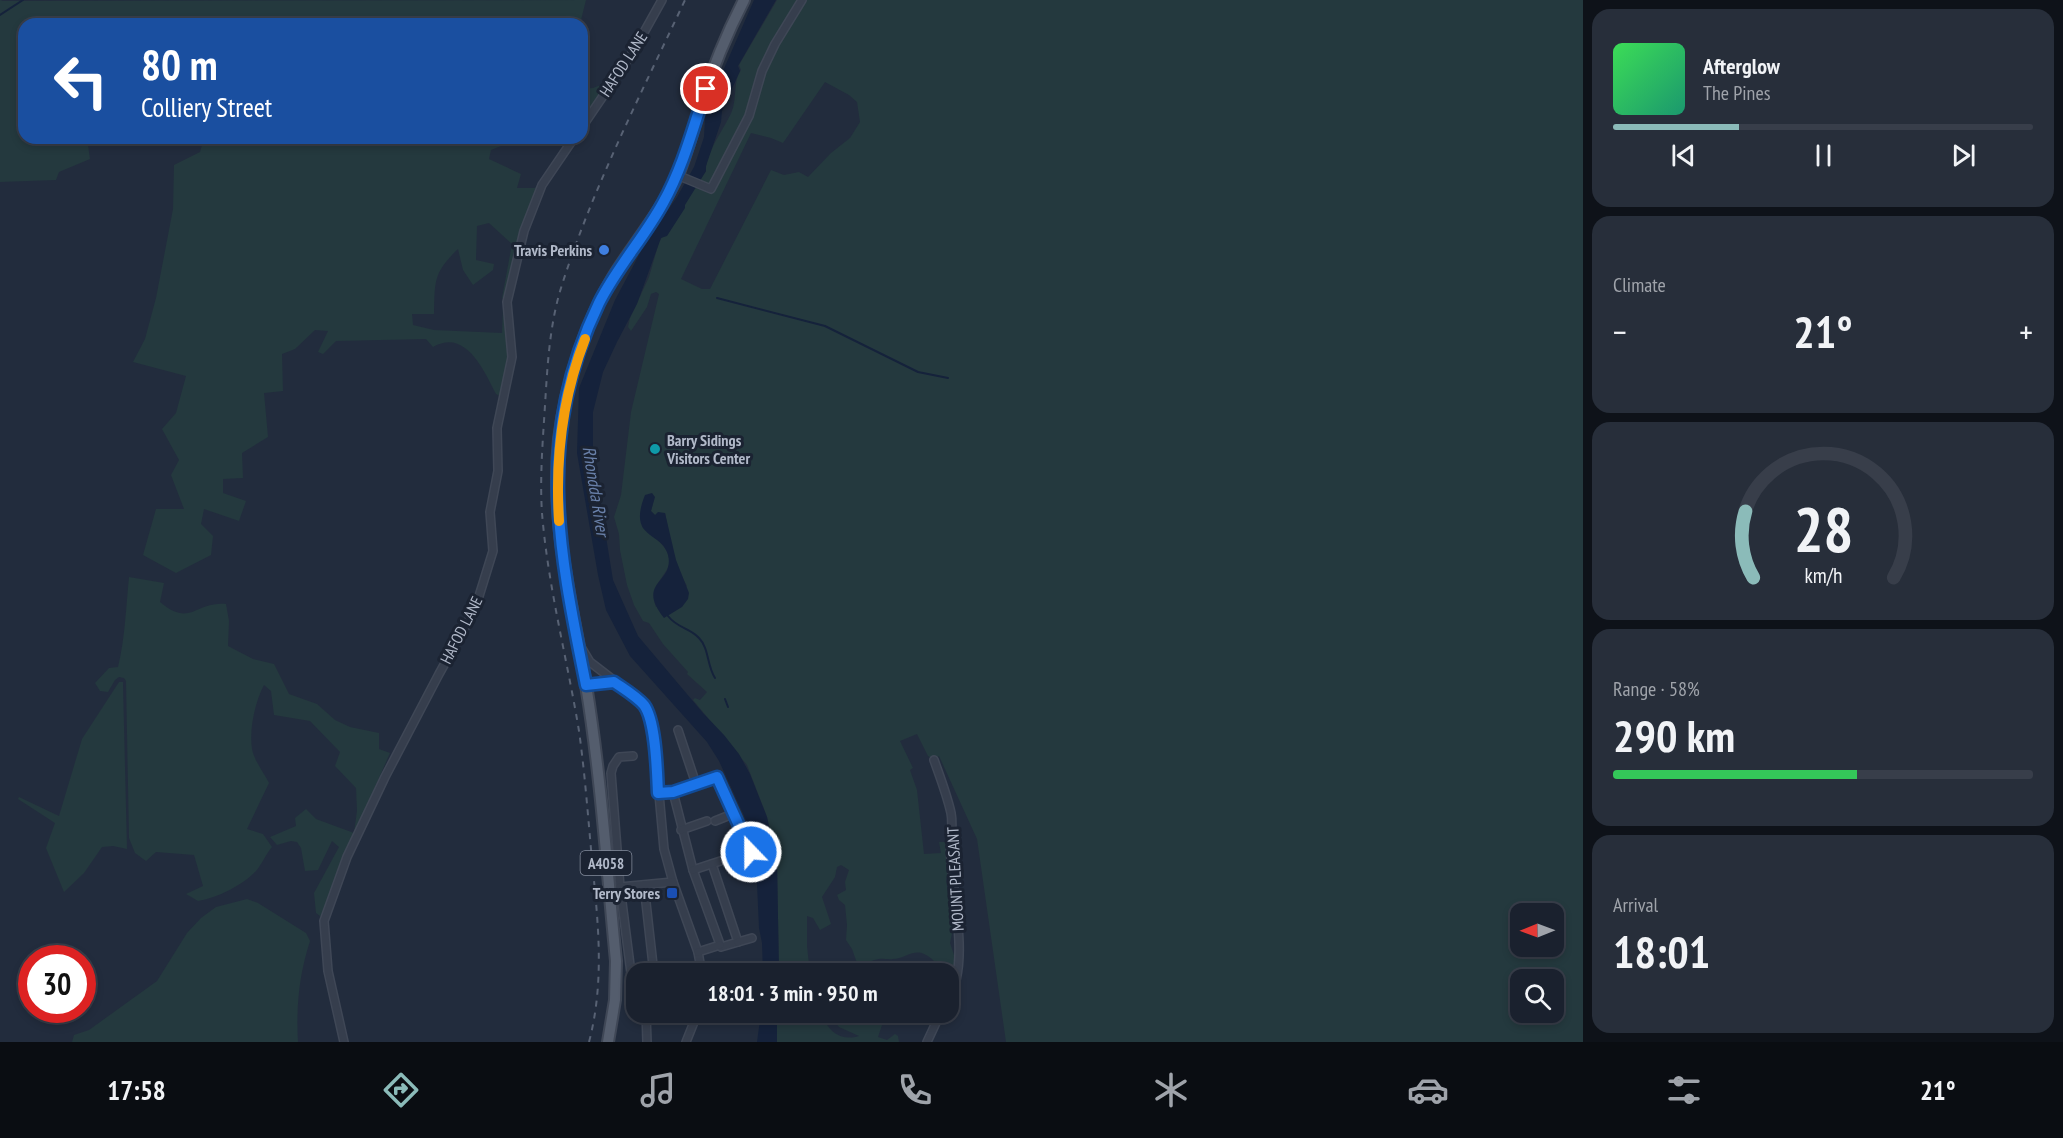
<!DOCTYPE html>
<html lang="en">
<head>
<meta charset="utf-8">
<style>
	body { margin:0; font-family:"PT Sans Narrow",sans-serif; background:#272e3a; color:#f1f3f6; height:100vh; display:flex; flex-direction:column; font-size:22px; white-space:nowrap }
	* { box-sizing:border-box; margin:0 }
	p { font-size:20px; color:#9fa3aa }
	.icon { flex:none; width:33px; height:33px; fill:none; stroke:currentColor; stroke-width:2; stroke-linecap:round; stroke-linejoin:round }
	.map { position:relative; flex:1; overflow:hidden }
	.sheet { display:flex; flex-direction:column; gap:9px; padding:9px; background:#0e1219; width:480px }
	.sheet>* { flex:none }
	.hud { position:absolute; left:18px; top:18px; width:570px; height:126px; border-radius:18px; box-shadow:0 3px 9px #0003,0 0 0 2px #383e4a; background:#1a4fa0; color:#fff; overflow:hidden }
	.needle { width:39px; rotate:269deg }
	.tools { position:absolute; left:1510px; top:903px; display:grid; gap:12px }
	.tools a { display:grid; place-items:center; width:54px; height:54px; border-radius:12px; background:#1a212e; box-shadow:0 3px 9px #0003,0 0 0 2px #383e4a; font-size:30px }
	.speed { position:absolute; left:18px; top:945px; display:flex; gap:12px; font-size:30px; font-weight:700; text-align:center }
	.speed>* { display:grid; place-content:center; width:78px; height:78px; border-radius:50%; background:#1a212e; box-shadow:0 3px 9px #0003,0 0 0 2px #383e4a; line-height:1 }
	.speed .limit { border:9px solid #d22; background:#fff; color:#111 }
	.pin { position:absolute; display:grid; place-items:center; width:51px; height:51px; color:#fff; margin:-26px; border:3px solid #fff; border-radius:50%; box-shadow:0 2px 6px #0007 }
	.me { position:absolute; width:66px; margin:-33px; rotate:338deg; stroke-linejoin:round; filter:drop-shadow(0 0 4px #0008) }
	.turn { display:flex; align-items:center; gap:21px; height:126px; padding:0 24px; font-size:27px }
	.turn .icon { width:78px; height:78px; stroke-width:2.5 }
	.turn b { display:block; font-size:42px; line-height:51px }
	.big { font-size:45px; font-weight:800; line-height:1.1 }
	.sheet .tile { flex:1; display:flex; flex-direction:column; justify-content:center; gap:9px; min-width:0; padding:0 21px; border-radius:18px; background:#272e3a }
	.sheet .dial { align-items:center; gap:0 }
	.dial svg { height:156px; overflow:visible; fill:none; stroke:#383e4a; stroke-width:7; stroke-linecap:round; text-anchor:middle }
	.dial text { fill:#f1f3f6; stroke:none }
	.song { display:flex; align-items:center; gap:18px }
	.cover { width:72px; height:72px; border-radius:9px; background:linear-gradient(135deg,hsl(130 70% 55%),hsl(160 70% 35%)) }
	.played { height:6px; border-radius:3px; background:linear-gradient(90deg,#8bbbb9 30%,#383e4a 30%) }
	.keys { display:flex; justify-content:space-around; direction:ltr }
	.heat { display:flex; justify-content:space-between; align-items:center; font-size:33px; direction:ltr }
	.charge { height:9px; border-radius:4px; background:linear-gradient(90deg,#34c759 58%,#383e4a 0) }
	.trip { position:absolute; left:626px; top:963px; width:333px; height:60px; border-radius:18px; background:#1a212e; box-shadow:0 3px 9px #0003,0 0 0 2px #383e4a; font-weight:800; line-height:60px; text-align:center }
	.tabs { display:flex; height:96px; justify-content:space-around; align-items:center; background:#0a0d12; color:#9fa3aa }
	.tabs .icon { width:42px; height:42px }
	.tabs .selected { color:#8bbbb9 }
	.tabs b { font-size:27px; color:#f1f3f6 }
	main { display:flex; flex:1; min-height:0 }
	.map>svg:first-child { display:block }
	.green { fill:#24393e; fill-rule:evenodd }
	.water { fill:#15223b }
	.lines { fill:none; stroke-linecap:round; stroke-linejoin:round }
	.stream { stroke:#15223b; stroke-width:2 }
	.street-casing { stroke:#3f4756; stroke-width:10 }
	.primary-casing { stroke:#3f4756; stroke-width:14 }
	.street { stroke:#363e4d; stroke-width:7 }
	.primary { stroke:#545d6d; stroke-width:10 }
	.rail { stroke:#586274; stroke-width:2; stroke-dasharray:6 6; stroke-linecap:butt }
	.route-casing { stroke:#114b97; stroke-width:15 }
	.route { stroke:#1a73e8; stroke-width:10 }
	.slow { stroke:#f59e0b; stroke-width:10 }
	.shop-dot { fill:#3f7fe0; stroke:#1b2332; stroke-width:2 }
	.culture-dot { fill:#0f9aa8; stroke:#1b2332; stroke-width:2 }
	.transit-dot { fill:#1a4fb4; stroke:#1b2332; stroke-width:2 }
	.labels { text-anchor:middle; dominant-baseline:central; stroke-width:6; stroke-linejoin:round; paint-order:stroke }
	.shield { fill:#1b2332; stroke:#848c9c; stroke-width:1.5 }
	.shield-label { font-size:15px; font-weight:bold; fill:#b1b9c9 }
	.street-label { font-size:16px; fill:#b1b9c9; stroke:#1b2332 }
	.poi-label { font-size:16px; font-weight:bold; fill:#b1b9c9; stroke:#1b2332; text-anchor:end }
	.water-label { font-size:18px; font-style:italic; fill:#6980a9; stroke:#1b2332 }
</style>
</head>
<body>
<main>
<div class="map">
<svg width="1583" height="1042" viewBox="0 0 1583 1042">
	<rect width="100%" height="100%" fill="#222c3d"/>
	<!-- green -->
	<g class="green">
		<polygon points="0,0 3,1 586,0 580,24 24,24 24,138 87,138 90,159 59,172 56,180 0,182"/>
		<path d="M777,0h806v1042h-577l-29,-203 -38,-83 -5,4 -6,-4 -11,-22 -17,7 13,27 -3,2 7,20 7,64 17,-1 -2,-11h11l2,36 -5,-2 -1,4 8,44 -4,19 6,18 -1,9c-16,4 -18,-11 -31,-16 -11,-5 -20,5 -31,5 -5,1 -9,-1 -14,0 -8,1 -13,6 -22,4l-5,-14 -6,-9 1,-15 -2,-20 -6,-5 -2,-5 9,-5 -1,-8 4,-12 -8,-5 -4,2 -2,10 -13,20 9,27 -11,6 -7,-12 -6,-2v30l3,27h-31l-2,-110 -10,-46 -20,-52 -54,-65 2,-2 5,2 7,-8 -20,-18 1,-2 -25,-28 -14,-21 -6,-2 -9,-16 -7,-20 -7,-35 -1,-16 -5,-17 7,-22 10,-83 28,-118 -3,-2 -5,2 -4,13 -16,24 -3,-4 2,-9 19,-41 10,-35 47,-71c-1,-18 19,-43 26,-60 5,-13 1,-30 9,-41l-2,-5zM825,82l24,13 8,7 3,20 -10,16 -19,15 -23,24 -9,-5 -15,3 -13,-5 -61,119h-8l-21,-10 70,-146 20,5 12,5zM654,499l-3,12 4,4 10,-2c5,25 9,51 22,73l-31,21c-11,-27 24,-34 10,-57 -5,-9 -17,-17 -24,-23v-24zM1521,914h33v32h-33zM1521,980h33v32h-33z"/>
		<polygon points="607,74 616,74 588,115 582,113 582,89 593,88 603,84"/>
		<path d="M215,138h294l-3,6 -15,6 -2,9 32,15 -4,14h18l4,-4 -33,114h-4l10,-54 -23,-21 -12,3 -1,34 18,4 -1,6 -20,15 -10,-15 -5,-21c-25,24 -23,32 -24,65h-22l1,11 21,5 68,3 1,-25h3l3,55 -7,34 -6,-3c-12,-23 -30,-66 -63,-47l-7,-8 -90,2 -13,13 -5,-2 10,-21 -13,-1 -20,19 -13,5 1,37 -19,2 4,44 -26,16 1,25 -20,1v14l23,8 -7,20 -35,-12 -3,15 12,12 -2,19 -35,18 -33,-18 13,-46h28l-13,-34 8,-15 -17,-31 14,-16 10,-37 -53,-14 12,-23 11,-41 17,-89 1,-44 26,-13 2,-7z"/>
		<path d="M129,577l35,6 -4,19c31,26 35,-1 66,2l3,17 -1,25 25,13 21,5 15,30 28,10 18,16 15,7 29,6v16l11,4 -30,68 -37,97 -7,-5 -2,-20 25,-46 -7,-6 -14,29 -13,1 -4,-23 -4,-6 -6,-1 -14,4 -7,-8 26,-11 -1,-8 11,-9 10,10 38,14 3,-22 -1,-23 -21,-22 5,-14 -30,-31 -36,-6 -3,-24 -7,-6c-9,17 -15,44 -12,64 2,11 12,24 17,34l-22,46 16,5 9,13c-6,7 -10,17 -16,24 -13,14 -39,27 -58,30l-12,-7 17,-8 -9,-31 -38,-3 -10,9 -11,-8 -6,-15 -3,-157 -2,-3 -5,-1 -4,3 -7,12 -8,-1 -5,-8 14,-15 9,-1c7,-29 8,-60 11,-90z"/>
		<polygon points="119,682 123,682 123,685 127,849 113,846 102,847 84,873 64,892 46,848 55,823 18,799 19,797 59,816 82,739"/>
		<path d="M247,899l11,4 48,30 4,8c-11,34 -14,66 -12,101h-226l2,-7 15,-5 68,-49 30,-48 14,-15 15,-11z"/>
		<path d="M777,1013h45c4,17 18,29 37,23l-20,-9 -3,-4 6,-10h38l4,6 -6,18 9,3 8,-6 3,2 1,6h-122z"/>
	</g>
	<!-- water -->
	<g class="water">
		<polygon points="754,0 776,0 738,66 740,71 722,111 721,122 706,166 706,171 685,205 685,208 667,236 661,238 637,304 617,342 603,372 593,412 593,454 607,543 613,580 638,636 703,713 724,735 739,754 750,774 767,817 777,863 779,973 763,973 762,943 759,928 755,840 719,761 707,742 630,656 606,610 598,575 577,453 579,388 615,300 647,240 677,197 694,167 704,137 705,118 719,80"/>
		<path d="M652,493l3,4 -4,14 4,4 3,-3 7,1 11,47 13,33 -1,6 -6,8 -18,11c-29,-37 11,-34 4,-63 -6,-24 -41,-15 -23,-60z"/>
		<polygon points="761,1013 777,1013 777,1042 757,1042"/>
	</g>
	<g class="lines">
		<!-- stream -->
		<g class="stream">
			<polyline points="0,15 23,0"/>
			<polyline points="717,298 825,326 918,372 948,378"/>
			<path d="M668,616c9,12 22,12 31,22 10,10 8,28 16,40"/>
			<polyline points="725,699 728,707"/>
		</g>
		<defs>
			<g id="street">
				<polyline points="582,127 633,52 662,0"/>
				<polyline points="677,175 711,189 749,116 762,71 775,44 802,0"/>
				<polyline points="581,647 590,662 638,699 646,707 651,726 655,750 664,849 673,882 698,952 702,974"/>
				<polyline points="586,685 614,682"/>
				<polyline points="678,730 696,784"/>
				<polyline points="633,756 619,757 613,766 611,773 620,887 631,973 631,1008 636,1010"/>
				<path d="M934,760c6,17 13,35 17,53 3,15 -2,30 0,46 2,37 19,108 -3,140"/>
				<polyline points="673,792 693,870 721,947 738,942 712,864"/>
				<polyline points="658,793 673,792 717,777 751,851 693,870"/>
				<polyline points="715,821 735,813"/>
				<polyline points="681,830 707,821"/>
				<polyline points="644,885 654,974"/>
				<polyline points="620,887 673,882"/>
				<polyline points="738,942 752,938"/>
				<polyline points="698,952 720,945"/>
				<polyline points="726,974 744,969"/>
				<polyline points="646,1012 647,1042"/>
				<polyline points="344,1042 328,971 324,921 347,857 385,777 439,674 475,609 493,551 490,512 498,471 497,428 512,357 507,302 524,231 542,185 574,138"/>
				<polyline points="686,1042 698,1012"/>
				<polyline points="927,1042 941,1012"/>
			</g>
			<path id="primary" d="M608,1042l7,-42 1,-39c-9,-92 -15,-185 -30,-276 -14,-82 -36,-163 -27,-246 7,-55 25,-114 54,-162 21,-34 48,-65 65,-102 9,-22 15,-45 22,-68 12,-37 26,-72 44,-107"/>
		</defs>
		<!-- street casing -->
		<use href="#street" class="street-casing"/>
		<!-- primary casing -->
		<use href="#primary" class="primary-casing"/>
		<!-- street -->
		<use href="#street" class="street"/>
		<!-- primary -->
		<use href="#primary" class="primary"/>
		<!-- rail -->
		<path class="rail" d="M589,1042c16,-61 9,-120 3,-182 -4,-43 -7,-86 -13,-129 -12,-73 -31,-144 -37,-218 -2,-30 0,-62 2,-92 3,-44 4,-91 17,-133 31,-99 80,-194 124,-288"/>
	</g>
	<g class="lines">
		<defs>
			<path id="route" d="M706,89c-13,39 -23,78 -43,114 -19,35 -46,64 -64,100 -64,133 -41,244 -13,382l28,-3c10,7 22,14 30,23 12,16 13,68 14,88l15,-1 44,-15 34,75"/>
		</defs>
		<!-- route casing -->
		<use href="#route" class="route-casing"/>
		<!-- route -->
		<use href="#route" class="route"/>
		<!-- slow -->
		<path class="slow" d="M559,521c-4,-63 3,-123 26,-182"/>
	</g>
	<!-- markers -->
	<circle class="shop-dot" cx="604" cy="250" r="6"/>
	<circle class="culture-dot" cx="655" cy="449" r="6"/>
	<rect class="transit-dot" x="666" y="887" width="12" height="12" rx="3"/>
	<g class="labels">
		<!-- shield labels -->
		<rect class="shield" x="580.5" y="851" width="51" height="24" rx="4.5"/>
		<g class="shield-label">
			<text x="606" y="863">A4058</text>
		</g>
		<!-- street labels -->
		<g class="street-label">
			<text transform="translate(623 64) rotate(-57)">HAFOD LANE</text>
			<text transform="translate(461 630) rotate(-63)">HAFOD LANE</text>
			<text transform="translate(955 879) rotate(-93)">MOUNT PLEASANT</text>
		</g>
		<!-- poi labels -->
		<g class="poi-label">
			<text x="592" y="250">Travis Perkins</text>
			<text x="667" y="440" text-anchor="start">Barry Sidings<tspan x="667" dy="18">Visitors Center</tspan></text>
			<text x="660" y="893">Terry Stores</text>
		</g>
		<!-- water labels -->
		<g class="water-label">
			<text transform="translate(596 491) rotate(81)">Rhondda River</text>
		</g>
	</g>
</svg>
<div class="tools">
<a><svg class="needle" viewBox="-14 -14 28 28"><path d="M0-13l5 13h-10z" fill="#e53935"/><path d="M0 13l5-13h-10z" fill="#9fa3aa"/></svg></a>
<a><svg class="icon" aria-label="search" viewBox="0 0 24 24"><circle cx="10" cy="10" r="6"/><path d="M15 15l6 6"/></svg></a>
</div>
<div class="speed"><div class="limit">30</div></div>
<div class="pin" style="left:706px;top:89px;background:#d93025"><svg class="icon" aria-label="arrive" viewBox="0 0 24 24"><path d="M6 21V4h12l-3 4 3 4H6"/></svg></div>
<svg class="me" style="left:751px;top:852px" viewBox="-20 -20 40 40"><circle r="17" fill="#1a73e8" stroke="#fff" stroke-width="3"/><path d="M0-11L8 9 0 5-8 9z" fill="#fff"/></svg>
<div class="trip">18:01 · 3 min · 950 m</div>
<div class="hud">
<div class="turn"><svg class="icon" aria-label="left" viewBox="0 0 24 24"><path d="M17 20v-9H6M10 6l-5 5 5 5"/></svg><div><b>80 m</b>Colliery Street</div></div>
</div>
</div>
<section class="sheet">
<div class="tile">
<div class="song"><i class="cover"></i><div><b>Afterglow</b><p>The Pines</p></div></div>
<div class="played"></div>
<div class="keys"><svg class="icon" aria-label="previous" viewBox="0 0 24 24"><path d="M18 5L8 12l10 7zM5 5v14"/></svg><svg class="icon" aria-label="pause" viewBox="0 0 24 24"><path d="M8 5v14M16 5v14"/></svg><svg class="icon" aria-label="next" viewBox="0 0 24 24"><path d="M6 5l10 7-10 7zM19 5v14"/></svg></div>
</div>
<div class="tile"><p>Climate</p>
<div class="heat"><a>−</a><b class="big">21°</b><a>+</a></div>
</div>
<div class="tile dial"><svg viewBox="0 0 100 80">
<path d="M14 69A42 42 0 1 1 86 69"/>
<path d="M14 69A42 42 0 0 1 10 35" stroke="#8bbbb9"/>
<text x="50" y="56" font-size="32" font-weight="700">28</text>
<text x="50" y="72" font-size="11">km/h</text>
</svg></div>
<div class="tile"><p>Range · 58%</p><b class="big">290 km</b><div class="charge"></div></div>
<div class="tile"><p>Arrival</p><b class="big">18:01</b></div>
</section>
</main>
<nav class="tabs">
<b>17:58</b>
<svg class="icon selected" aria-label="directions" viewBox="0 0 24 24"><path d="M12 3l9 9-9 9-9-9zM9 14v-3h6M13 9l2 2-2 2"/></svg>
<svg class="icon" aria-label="music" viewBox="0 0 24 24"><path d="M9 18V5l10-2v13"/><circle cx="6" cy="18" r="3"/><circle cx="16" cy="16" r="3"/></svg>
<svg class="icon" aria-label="phone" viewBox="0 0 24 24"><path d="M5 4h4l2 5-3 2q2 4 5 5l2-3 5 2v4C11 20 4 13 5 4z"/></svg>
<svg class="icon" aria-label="climate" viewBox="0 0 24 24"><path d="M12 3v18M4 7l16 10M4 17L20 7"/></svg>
<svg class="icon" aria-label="car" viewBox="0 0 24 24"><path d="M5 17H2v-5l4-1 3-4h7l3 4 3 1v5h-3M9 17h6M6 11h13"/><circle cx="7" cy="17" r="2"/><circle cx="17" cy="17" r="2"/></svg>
<svg class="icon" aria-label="filters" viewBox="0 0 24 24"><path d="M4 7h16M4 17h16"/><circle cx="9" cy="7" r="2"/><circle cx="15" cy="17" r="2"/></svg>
<b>21°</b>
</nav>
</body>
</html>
